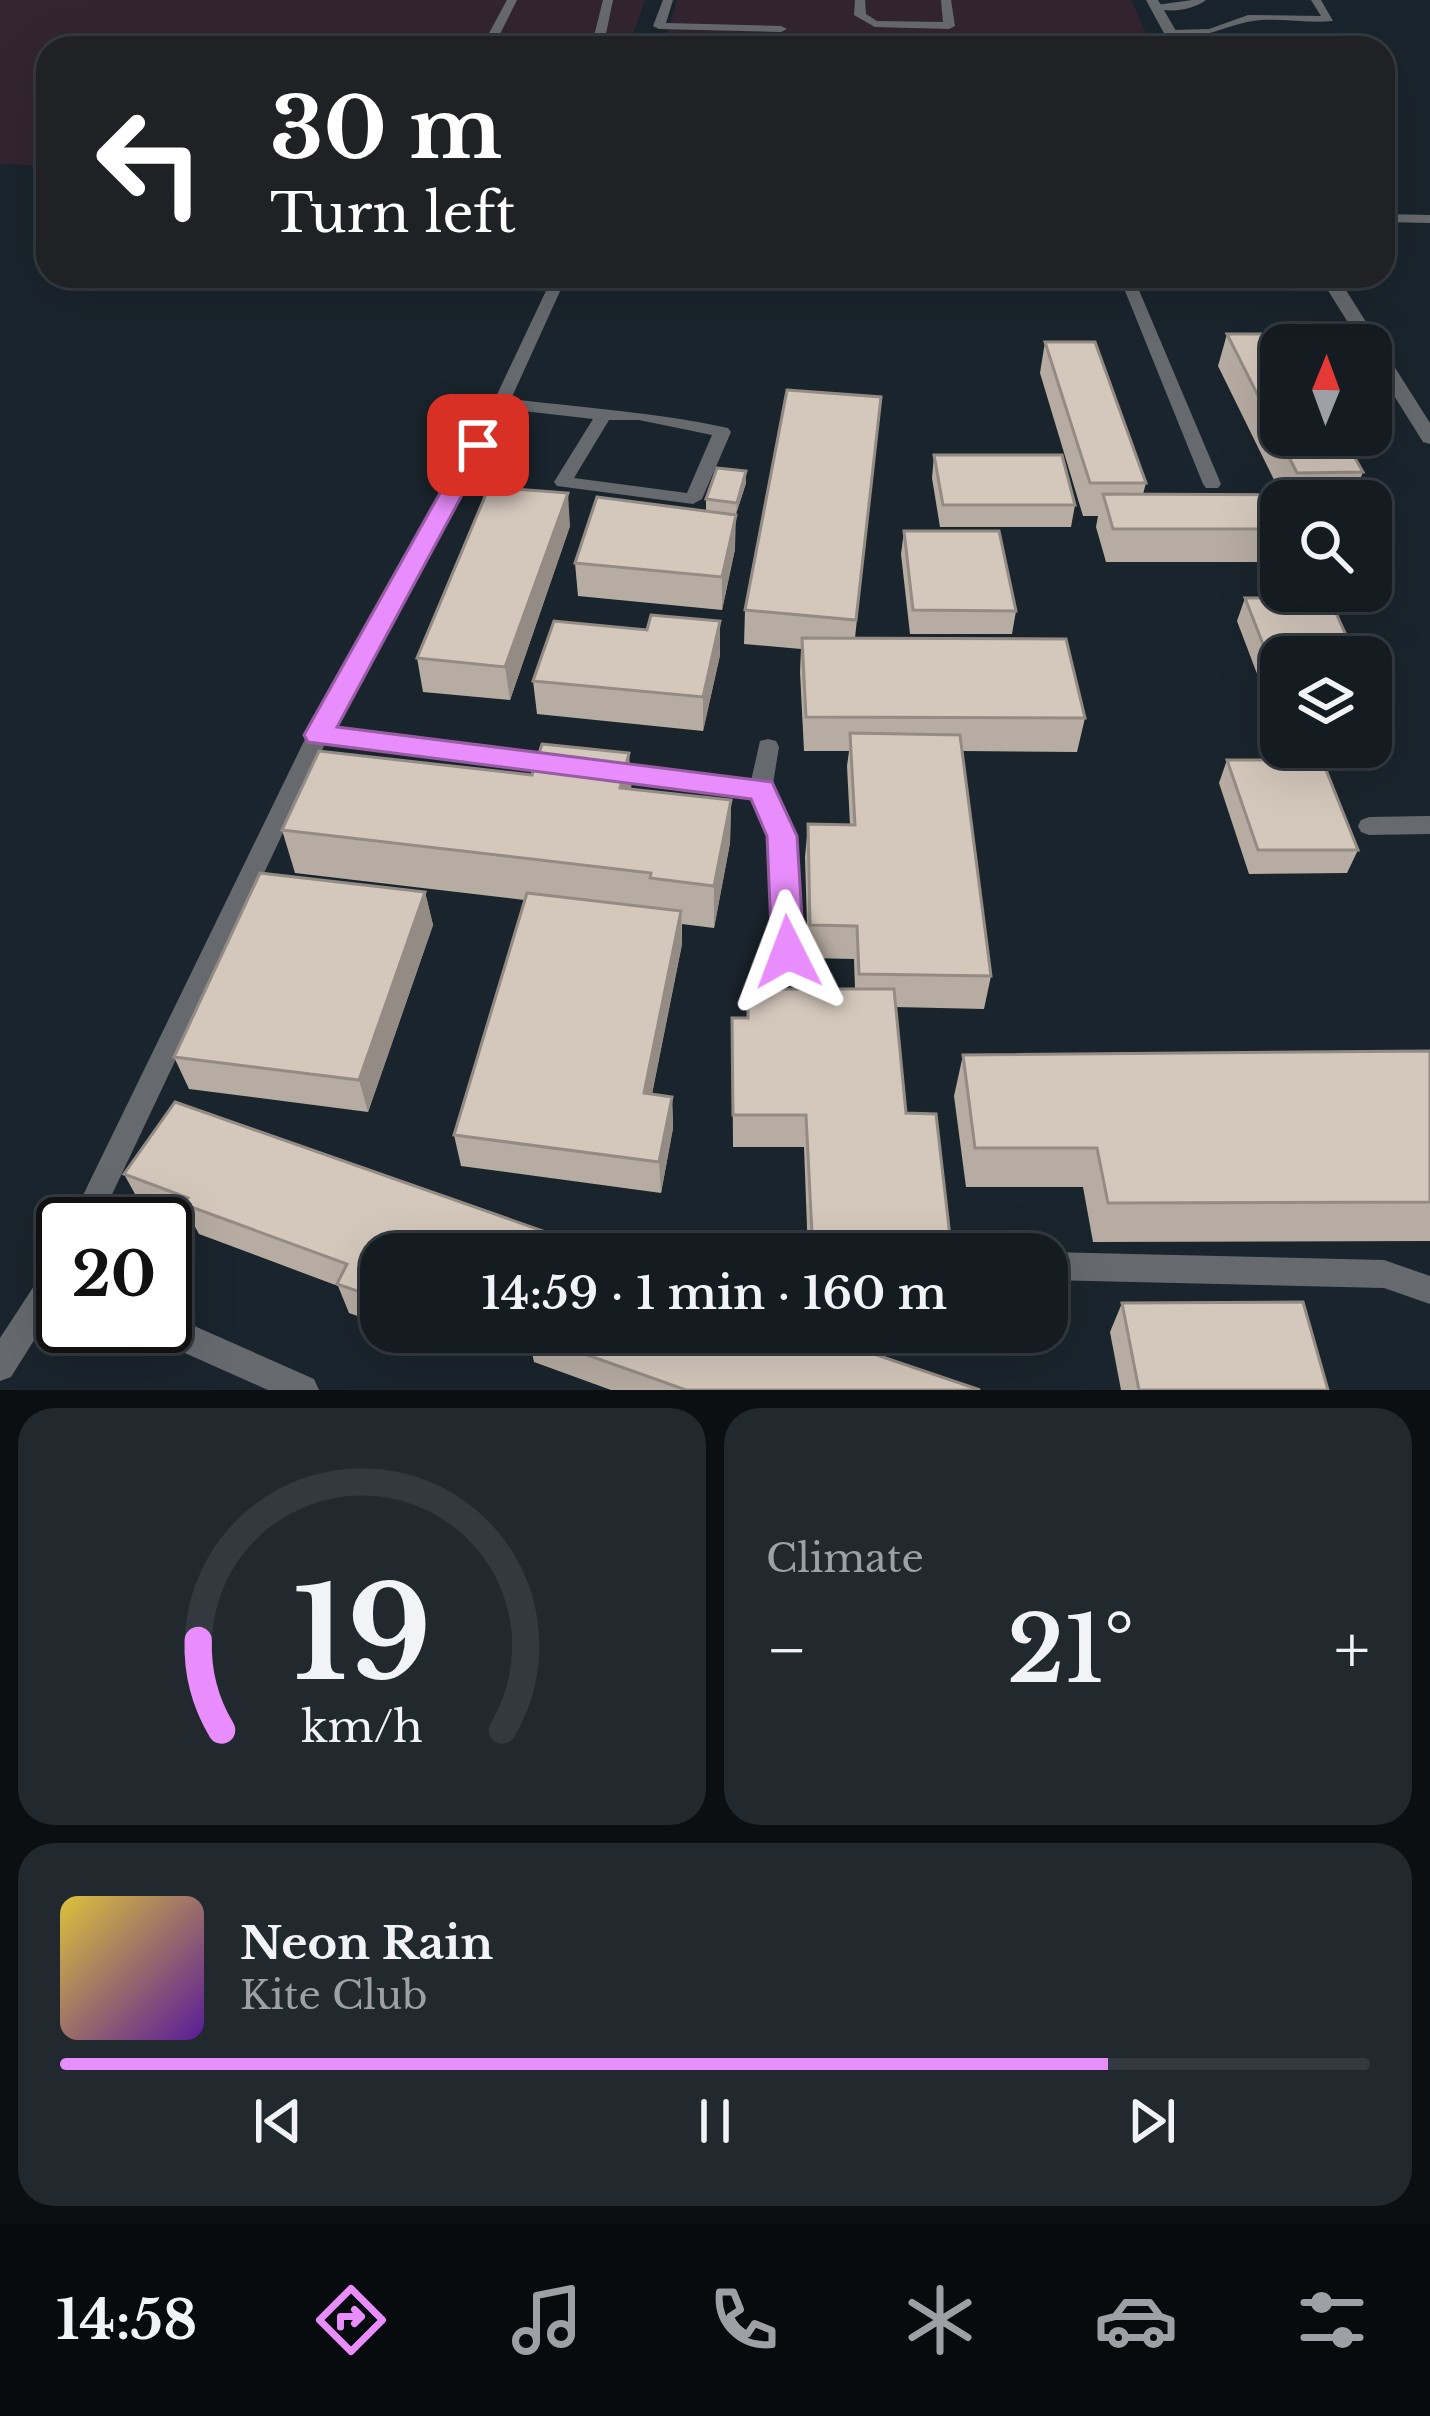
<!DOCTYPE html>
<html lang="en">
<head>
<meta charset="utf-8">
<style>
	body { margin:0; font-family:"Libre Baskerville",serif; background:#21282e; color:#f1f3f6; height:100vh; display:flex; flex-direction:column; font-size:45px; white-space:nowrap }
	* { box-sizing:border-box; margin:0 }
	p { font-size:39px; color:#9da1a5 }
	.icon { flex:none; width:66px; height:66px; fill:none; stroke:currentColor; stroke-width:2; stroke-linecap:round; stroke-linejoin:round }
	.map { position:relative; height:1390px; overflow:hidden }
	.drawer { display:flex; flex-direction:column; gap:18px; padding:18px; background:#0b0f12; flex:1 }
	.drawer>* { flex:none }
	.hud { position:absolute; left:36px; top:36px; width:1359px; height:252px; border-radius:36px; box-shadow:0 12px 48px #0002,0 0 0 3px #33393f; background:#202124; color:#fff; overflow:hidden }
	.needle { width:78px; rotate:1deg }
	.buttons { position:absolute; left:1260px; top:324px; display:grid; gap:24px }
	.buttons a { display:grid; place-items:center; width:132px; height:132px; border-radius:24px; background:#141b21; box-shadow:0 12px 48px #0002,0 0 0 3px #33393f; font-size:60px }
	.speed { position:absolute; left:36px; top:1197px; display:flex; gap:24px; font-size:60px; font-weight:700; text-align:center }
	.speed>* { display:grid; place-content:center; width:156px; height:156px; border-radius:50%; background:#141b21; box-shadow:0 12px 48px #0002,0 0 0 3px #33393f; line-height:1 }
	.speed .limit { border:6px solid #111; border-radius:18px; background:#fff; color:#111 }
	.pin { position:absolute; display:grid; place-items:center; width:102px; height:102px; color:#fff; margin:-51px; border-radius:24px; box-shadow:0 6px 18px #0006 }
	.me { position:absolute; width:132px; margin:-66px; rotate:357deg; stroke-linejoin:round; filter:drop-shadow(0 0 9px #0008) }
	.turn { display:flex; align-items:center; gap:42px; height:252px; padding:0 36px; font-size:54px }
	.turn .icon { width:156px; height:156px; stroke-width:2.5 }
	.turn b { display:block; font-size:84px; line-height:102px }
	.big { font-size:90px; font-weight:600; line-height:1.1 }
	.drawer .tile { flex:1; display:flex; flex-direction:column; justify-content:center; gap:18px; min-width:0; padding:0 42px; border-radius:36px; background:#21282e }
	.drawer .dial { align-items:center; gap:0 }
	.dial svg { height:312px; overflow:visible; fill:none; stroke:#33393f; stroke-width:7; stroke-linecap:round; text-anchor:middle }
	.dial text { fill:#f1f3f6; stroke:none }
	.song { display:flex; align-items:center; gap:36px }
	.cover { width:144px; height:144px; border-radius:18px; background:linear-gradient(135deg,hsl(50 70% 55%),hsl(270 70% 35%)) }
	.played { height:12px; border-radius:6px; background:linear-gradient(90deg,#e98dfd 80%,#33393f 80%) }
	.keys { display:flex; justify-content:space-around; direction:ltr }
	.heat { display:flex; justify-content:space-between; align-items:center; font-size:66px; direction:ltr }
	.drawer .tiles { flex:1; display:grid; gap:18px; grid-template-columns:1fr 1fr }
	.tile:last-child { grid-column:span 2 }
	.trip { position:absolute; left:360px; top:1233px; width:708px; height:120px; border-radius:36px; background:#141b21; box-shadow:0 12px 48px #0002,0 0 0 3px #33393f; font-weight:600; line-height:120px; text-align:center }
	.menu { display:flex; height:192px; justify-content:space-around; align-items:center; background:#080b0d; color:#9da1a5 }
	.menu .icon { width:84px; height:84px }
	.menu .on { color:#e98dfd }
	.menu b { font-size:54px; color:#f1f3f6 }
	.map>svg:first-child { display:block }
	.commercial { fill:#322531 }
	.lines { fill:none; stroke-linecap:round; stroke-linejoin:round }
	.service { fill:#666a6f; fill-rule:evenodd }
	.minor { fill:#666a6f; fill-rule:evenodd }
	.wall { fill:#b6aca2 }
	.shaded-wall { fill:#948c84 }
	.building { fill:#d4c8bc; stroke:#948c84; stroke-width:3 }
	.route { fill:#e98dfd; stroke:#975ca4; stroke-width:3 }
</style>
</head>
<body>
<div class="map">
<svg width="1430" height="1390" viewBox="0 0 1430 1390">
	<rect width="100%" height="100%" fill="#1a242c"/>
	<!-- commercial -->
	<g class="commercial">
		<polygon points="0,0 645,0 628,48 48,48 48,166 0,164"/>
		<polygon points="677,0 1131,0 1153,48 850,48 849,43 666,37"/>
	</g>
	<g class="lines">
		<!-- service -->
		<g class="service">
			<polygon points="507,0 517,0 493,48 481,48"/>
			<polygon points="603,0 613,0 603,48 591,48"/>
			<polygon points="663,0 673,0 666,23 781,26 787,29 781,32 659,29 653,26"/>
			<polygon points="855,0 865,0 866,14 877,21 943,22 941,0 951,0 955,26 949,29 875,27 854,15"/>
			<path d="M1192,0h14c-15,11 -40,14 -57,6z"/>
			<path d="M1311,0h10l12,21c-28,3 -59,-5 -86,1 -28,6 -55,23 -83,11l6,-3 39,-1 39,-14 73,1z"/>
			<polygon points="1383,214 1430,215 1430,223 1383,222"/>
			<path d="M553,276h14l-56,123c73,9 145,13 217,29l3,4 -29,67 -9,5 -136,-18 -3,-4 39,-63 -87,-10 -174,320 230,28 8,2 3,6 -3,6 -8,2 -237,-29 -227,480h-29l238,-489 186,-332zM609,420h30l73,15 -25,58 -113,-15z"/>
			<polygon points="1119,276 1133,276 1221,484 1218,488 1206,488 1203,484"/>
			<polygon points="768,739 776,741 779,747 772,790 794,836 800,952 797,959 788,962 779,959 776,952 770,836 753,797 605,778 597,776 594,770 597,764 605,762 751,781 760,741"/>
			<polygon points="1430,816 1430,834 1369,835 1361,832 1358,826 1361,820 1369,817"/>
			<polygon points="1047,1252 1384,1260 1430,1276 1430,1304 1384,1288 1047,1280 1047,1254 1042,1254"/>
			<polygon points="63,1253 63,1294 11,1377 0,1381 0,1338 53,1257"/>
			<polygon points="165,1313 314,1379 319,1390 268,1390 149,1337 145,1326 165,1326"/>
		</g>
		<!-- minor -->
		<g class="minor">
			<polygon points="1146,0 1158,0 1186,48 1172,48"/>
			<polygon points="1319,276 1337,276 1430,423 1430,444 1423,442 1371,359 1371,345 1362,345"/>
		</g>
	</g>
	<!-- wall -->
	<g class="wall">
		<polygon points="1227,334 1285,334 1291,345 1281,345 1281,435 1342,435 1363,472 1354,495 1373,495 1390,529 1378,563 1371,563 1371,501 1281,501 1281,562 1106,562 1096,527 1098,516 1083,516 1040,373 1045,342 1095,342 1146,483 1143,494 1281,494 1218,366"/>
		<polygon points="881,397 855,638 1085,718 1077,752 962,751 991,976 984,1009 895,1007 906,1113 952,1254 808,1254 804,1147 733,1147 732,1018 747,1018 855,989 854,959 808,958 805,857 808,824 850,825 847,766 849,751 804,751 800,672 801,649 744,644 745,610"/>
		<polygon points="934,455 1075,505 1071,527 940,527 932,478"/>
		<polygon points="746,471 746,483 736,514 706,511 706,499"/>
		<polygon points="570,526 510,700 423,692 417,658"/>
		<polygon points="904,531 1016,611 1012,634 910,634 901,554"/>
		<polygon points="735,549 722,610 578,596 575,563"/>
		<polygon points="1245,598 1281,657 1281,716 1273,716 1237,621"/>
		<polygon points="720,621 720,655 703,731 537,714 533,681 647,630"/>
		<polygon points="1227,760 1358,850 1347,873 1249,874 1219,783"/>
		<polygon points="631,789 731,800 730,843 714,928 682,924 682,944 652,1094 672,1097 673,1128 661,1193 461,1166 454,1135 524,900 295,873 282,830"/>
		<polygon points="425,892 433,925 368,1112 189,1089 174,1057"/>
		<polygon points="1430,1051 1430,1241 1093,1242 1083,1187 966,1187 954,1096 963,1055"/>
		<polygon points="124,1174 543,1231 547,1254 381,1254 381,1324 349,1313 338,1286 199,1234 194,1225 141,1205"/>
		<polygon points="1122,1303 1328,1390 1121,1390 1110,1332"/>
		<polygon points="465,1332 516,1332 509,1348"/>
		<polygon points="528,1334 980,1390 611,1390 534,1362"/>
	</g>
	<!-- shaded-wall -->
	<g class="shaded-wall">
		<polygon points="746,471 746,483 736,514 737,503"/>
		<polygon points="568,493 570,526 510,700 505,667"/>
		<polygon points="736,515 735,549 722,610 722,577"/>
		<polygon points="720,621 720,655 703,731 703,697"/>
		<polygon points="629,753 632,796 620,788"/>
		<polygon points="731,800 730,843 714,928 714,886"/>
		<polygon points="425,892 433,925 368,1112 359,1080"/>
		<polygon points="681,911 682,944 646,1124 644,1093"/>
		<polygon points="672,1097 673,1128 661,1193 659,1162"/>
		<polygon points="543,1231 547,1254 532,1254"/>
		<polygon points="381,1284 381,1317 374,1297"/>
		<polygon points="505,1332 516,1332 509,1348"/>
	</g>
	<!-- building -->
	<g class="building">
		<polygon points="1227,334 1285,334 1291,345 1281,345 1281,435 1342,435 1363,472 1297,473"/>
		<polygon points="1045,342 1095,342 1146,483 1090,483"/>
		<polygon points="787,390 881,397 856,620 745,610"/>
		<polygon points="934,455 1062,455 1075,505 943,505"/>
		<polygon points="717,468 746,471 737,503 706,499"/>
		<polygon points="489,487 568,493 505,667 417,658"/>
		<polygon points="1103,494 1373,495 1390,529 1371,529 1371,501 1281,501 1281,529 1113,529"/>
		<polygon points="597,497 736,515 722,577 575,563"/>
		<polygon points="904,531 999,531 1016,611 913,610"/>
		<polygon points="1245,598 1329,598 1356,657 1281,657 1281,690"/>
		<polygon points="651,615 720,621 703,697 533,681 554,621 647,630"/>
		<polygon points="802,638 1066,639 1085,718 806,717"/>
		<polygon points="850,733 960,735 991,976 859,974 857,926 810,925 808,824 855,825"/>
		<polygon points="542,744 629,753 620,788 731,800 714,886 650,878 651,873 282,830 319,751 532,775"/>
		<polygon points="1227,760 1322,760 1358,850 1258,850"/>
		<polygon points="260,873 425,892 359,1080 174,1057"/>
		<polygon points="527,893 681,911 644,1093 672,1097 659,1162 454,1135"/>
		<polygon points="748,989 894,989 906,1113 936,1114 952,1254 813,1254 806,1115 733,1115 732,1018 748,1018"/>
		<polygon points="1430,1051 1430,1202 1108,1203 1097,1148 975,1148 963,1055"/>
		<polygon points="175,1102 543,1231 532,1254 381,1254 381,1284 374,1297 337,1284 347,1264 183,1204 188,1198 124,1174"/>
		<polygon points="1303,1302 1328,1390 1139,1390 1122,1303"/>
		<polygon points="529,1332 809,1332 980,1390 686,1390 528,1334"/>
	</g>
	<!-- route -->
	<polygon class="route" points="478,438 489,445 337,727 772,782 797,836 804,952 799,962 776,962 772,952 767,836 751,799 308,742 304,735 467,445"/>
</svg>
<div class="buttons">
<a><svg class="needle" viewBox="-14 -14 28 28"><path d="M0-13l5 13h-10z" fill="#e53935"/><path d="M0 13l5-13h-10z" fill="#9da1a5"/></svg></a>
<a><svg class="icon" aria-label="search" viewBox="0 0 24 24"><circle cx="10" cy="10" r="6"/><path d="M15 15l6 6"/></svg></a>
<a><svg class="icon" aria-label="layers" viewBox="0 0 24 24"><path d="M12 4l9 5-9 5-9-5zM3 14l9 5 9-5"/></svg></a>
</div>
<div class="speed"><div class="limit">20</div></div>
<div class="pin" style="left:478px;top:445px;background:#d93025"><svg class="icon" aria-label="arrive" viewBox="0 0 24 24"><path d="M6 21V4h12l-3 4 3 4H6"/></svg></div>
<svg class="me" style="left:788px;top:952px" viewBox="-20 -20 40 40"><path d="M0-17L14 15 0 8-14 15z" fill="#e98dfd" stroke="#fff" stroke-width="4"/></svg>
<div class="trip">14:59 · 1 min · 160 m</div>
<div class="hud">
<div class="turn"><svg class="icon" aria-label="left" viewBox="0 0 24 24"><path d="M17 20v-9H6M10 6l-5 5 5 5"/></svg><div><b>30 m</b>Turn left</div></div>
</div>
</div>
<section class="drawer">
<div class="tiles">
<div class="tile dial"><svg viewBox="0 0 100 80">
<path d="M14 69A42 42 0 1 1 86 69"/>
<path d="M14 69A42 42 0 0 1 8 46" stroke="#e98dfd"/>
<text x="50" y="56" font-size="32" font-weight="700">19</text>
<text x="50" y="72" font-size="11">km/h</text>
</svg></div>
<div class="tile"><p>Climate</p>
<div class="heat"><a>−</a><b class="big">21°</b><a>+</a></div>
</div>
<div class="tile">
<div class="song"><i class="cover"></i><div><b>Neon Rain</b><p>Kite Club</p></div></div>
<div class="played"></div>
<div class="keys"><svg class="icon" aria-label="previous" viewBox="0 0 24 24"><path d="M18 5L8 12l10 7zM5 5v14"/></svg><svg class="icon" aria-label="pause" viewBox="0 0 24 24"><path d="M8 5v14M16 5v14"/></svg><svg class="icon" aria-label="next" viewBox="0 0 24 24"><path d="M6 5l10 7-10 7zM19 5v14"/></svg></div>
</div>
</div>
</section>
<nav class="menu">
<b>14:58</b>
<svg class="icon on" aria-label="directions" viewBox="0 0 24 24"><path d="M12 3l9 9-9 9-9-9zM9 14v-3h6M13 9l2 2-2 2"/></svg>
<svg class="icon" aria-label="music" viewBox="0 0 24 24"><path d="M9 18V5l10-2v13"/><circle cx="6" cy="18" r="3"/><circle cx="16" cy="16" r="3"/></svg>
<svg class="icon" aria-label="phone" viewBox="0 0 24 24"><path d="M5 4h4l2 5-3 2q2 4 5 5l2-3 5 2v4C11 20 4 13 5 4z"/></svg>
<svg class="icon" aria-label="climate" viewBox="0 0 24 24"><path d="M12 3v18M4 7l16 10M4 17L20 7"/></svg>
<svg class="icon" aria-label="car" viewBox="0 0 24 24"><path d="M5 17H2v-5l4-1 3-4h7l3 4 3 1v5h-3M9 17h6M6 11h13"/><circle cx="7" cy="17" r="2"/><circle cx="17" cy="17" r="2"/></svg>
<svg class="icon" aria-label="filters" viewBox="0 0 24 24"><path d="M4 7h16M4 17h16"/><circle cx="9" cy="7" r="2"/><circle cx="15" cy="17" r="2"/></svg>
</nav>
</body>
</html>
